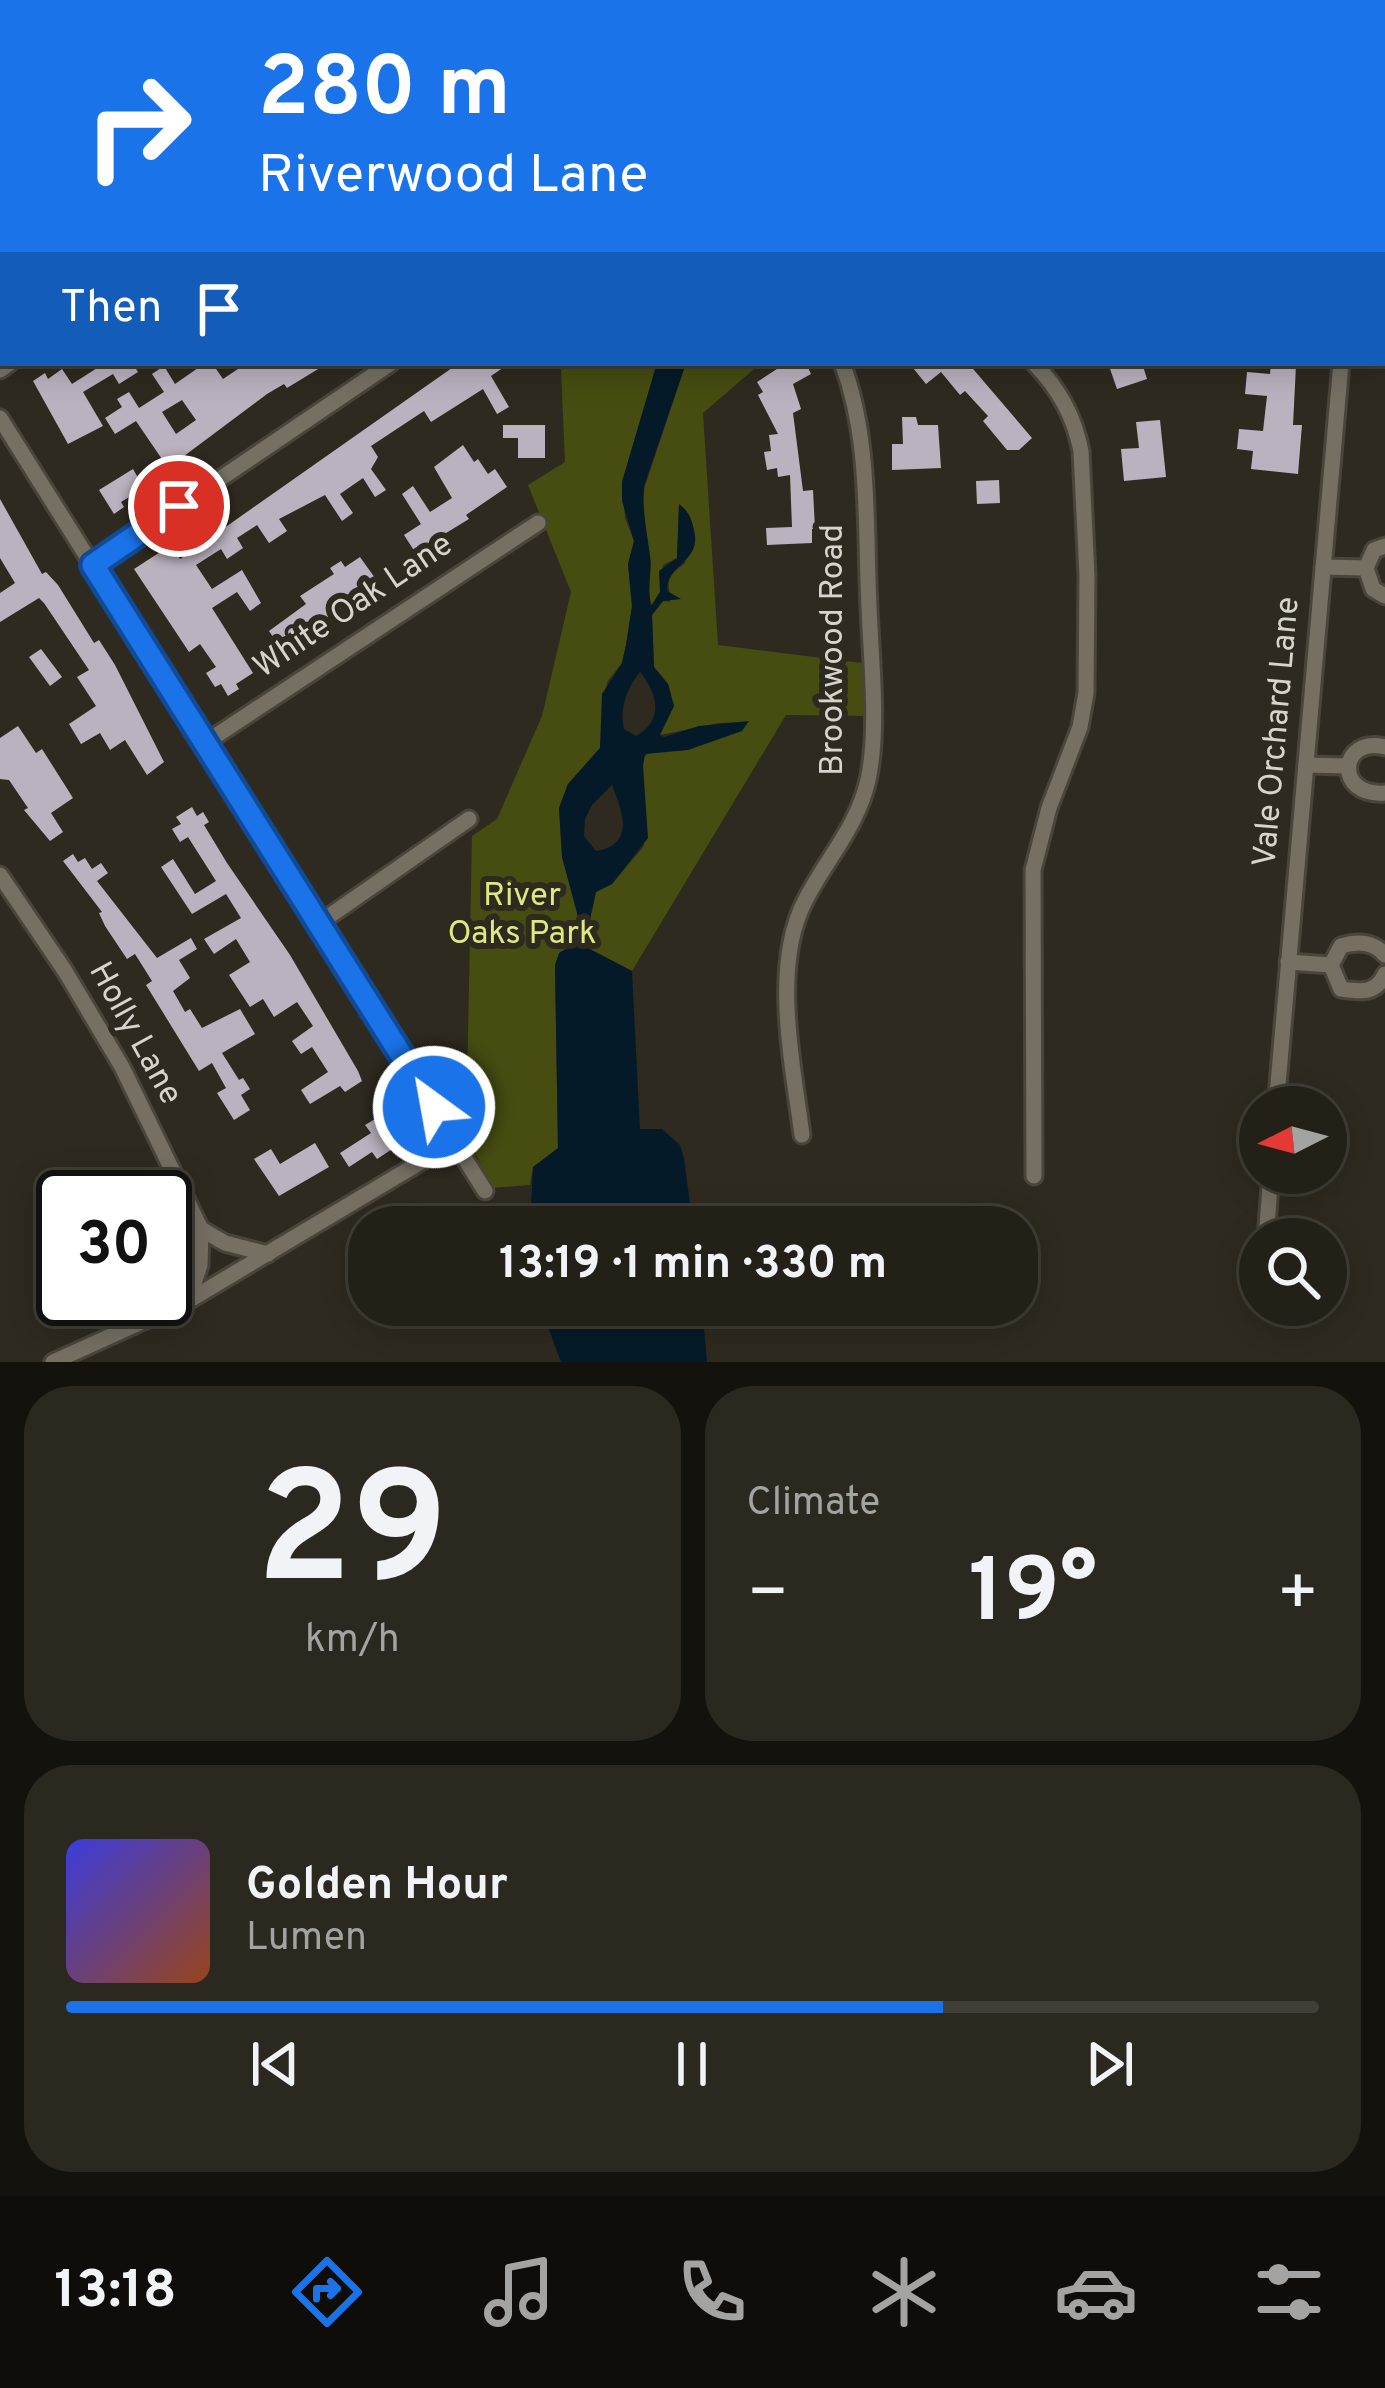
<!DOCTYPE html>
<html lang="en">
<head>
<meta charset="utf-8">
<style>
	body { margin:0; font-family:Overpass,sans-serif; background:#2b2820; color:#f1f3f6; height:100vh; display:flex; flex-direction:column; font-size:45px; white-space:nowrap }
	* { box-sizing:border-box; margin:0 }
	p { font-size:39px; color:#a3a3a1 }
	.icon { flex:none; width:66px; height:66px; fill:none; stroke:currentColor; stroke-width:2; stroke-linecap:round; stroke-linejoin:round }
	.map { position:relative; height:1362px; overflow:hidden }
	.drawer { display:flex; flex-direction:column; gap:24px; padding:24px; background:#13120d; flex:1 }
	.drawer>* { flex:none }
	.guide { position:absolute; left:0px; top:0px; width:1386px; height:366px; box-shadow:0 6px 30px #0003,0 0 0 3px #403e36; background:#1a73e8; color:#fff; overflow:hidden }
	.needle { width:78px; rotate:264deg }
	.fabs { position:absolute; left:1239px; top:1086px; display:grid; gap:24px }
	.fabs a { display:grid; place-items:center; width:108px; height:108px; border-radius:50%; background:#232017; box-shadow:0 6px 30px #0003,0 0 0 3px #403e36; font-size:60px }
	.speed { position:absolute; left:36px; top:1170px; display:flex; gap:24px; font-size:60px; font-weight:700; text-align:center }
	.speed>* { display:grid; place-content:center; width:156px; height:156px; border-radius:50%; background:#232017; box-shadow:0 6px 30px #0003,0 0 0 3px #403e36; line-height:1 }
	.speed .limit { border:6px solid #111; border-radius:18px; background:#fff; color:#111 }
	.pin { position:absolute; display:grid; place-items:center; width:102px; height:102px; color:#fff; margin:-51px; border:6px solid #fff; border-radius:50%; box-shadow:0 3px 12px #0007 }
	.me { position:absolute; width:132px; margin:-66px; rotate:328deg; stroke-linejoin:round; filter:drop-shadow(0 0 9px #0008) }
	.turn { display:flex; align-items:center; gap:42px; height:252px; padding:0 60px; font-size:54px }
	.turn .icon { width:156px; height:156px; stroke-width:2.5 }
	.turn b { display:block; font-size:84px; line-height:102px }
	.then { display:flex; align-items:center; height:114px; padding:0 60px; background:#0003; gap:24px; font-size:45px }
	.big { font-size:90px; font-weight:700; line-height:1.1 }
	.drawer .widget { flex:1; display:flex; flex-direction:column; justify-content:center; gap:18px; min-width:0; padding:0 42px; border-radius:48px; background:#2b2820 }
	.drawer .dial { align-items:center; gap:0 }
	.dial b { font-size:156px; line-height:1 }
	.song { display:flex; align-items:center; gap:36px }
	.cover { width:144px; height:144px; border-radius:18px; background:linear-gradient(135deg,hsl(240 70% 55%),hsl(20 70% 35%)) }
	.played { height:12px; border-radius:6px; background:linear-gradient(90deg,#1a73e8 70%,#403e36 70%) }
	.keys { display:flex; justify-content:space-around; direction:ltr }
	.heat { display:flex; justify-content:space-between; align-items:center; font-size:66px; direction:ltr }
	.drawer .tiles { flex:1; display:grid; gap:24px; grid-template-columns:1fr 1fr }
	.widget:last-child { grid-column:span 2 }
	.trip { position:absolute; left:348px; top:1206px; width:690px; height:120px; border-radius:48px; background:#232017; box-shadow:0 6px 30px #0003,0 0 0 3px #403e36; font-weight:700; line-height:120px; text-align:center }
	.tabs { display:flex; height:192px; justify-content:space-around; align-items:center; background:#0e0d09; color:#a3a3a1 }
	.tabs .icon { width:84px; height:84px }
	.tabs .active { color:#1a73e8 }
	.tabs b { font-size:54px; color:#f1f3f6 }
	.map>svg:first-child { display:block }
	.green { fill:#474c11 }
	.water { fill:#051a29; fill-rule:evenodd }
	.building { fill:#bbb2bf; fill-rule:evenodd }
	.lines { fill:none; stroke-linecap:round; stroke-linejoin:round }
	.lane-casing { stroke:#49453b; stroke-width:14 }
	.street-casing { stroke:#49453b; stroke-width:21 }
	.secondary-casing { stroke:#49453b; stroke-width:27 }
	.primary-casing { stroke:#49453b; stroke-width:30 }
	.lane { stroke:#767063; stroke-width:8 }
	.street { stroke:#767063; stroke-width:15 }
	.secondary { stroke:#8c865b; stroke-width:21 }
	.primary { stroke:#a29b53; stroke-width:24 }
	.route-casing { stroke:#114b97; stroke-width:30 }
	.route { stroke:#1a73e8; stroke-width:21 }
	.labels { text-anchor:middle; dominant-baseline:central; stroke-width:12; stroke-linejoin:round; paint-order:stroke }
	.street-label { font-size:33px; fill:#d7d4cd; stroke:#2f2a1f }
	.park-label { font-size:33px; fill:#dee980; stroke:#2f2a1f }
</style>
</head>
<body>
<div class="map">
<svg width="1385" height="1362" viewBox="0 0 1385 1362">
	<rect width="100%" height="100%" fill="#2f2a1f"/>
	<!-- green -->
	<g class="green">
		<polygon points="567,363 657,363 622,482 625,518 634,541 628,564 632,607 626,645 622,663 607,682 600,748 568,784 559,808 562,857 579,916 574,944 555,966 558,1149 533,1167 530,1185 492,1188 466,1134 472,836 497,819 542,716 571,592 528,485 565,462 561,370"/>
		<path d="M686,363h75l-58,50 15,232 144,18 2,53 -78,-1 -154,256 -48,-25 12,-54 16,-8 32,-38 -1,-88 8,-7 37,-1 59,-28 -28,1 -59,12 -1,-5 15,-24 -6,-22 -14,-17 -2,-52 11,-14 7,1 -2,-25 17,-14c4,-22 14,-42 -6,-58l-2,53 -14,7 -3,27 -8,14 -5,-19 4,-24 -9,-58 3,-19z"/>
	</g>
	<!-- water -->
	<g class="water">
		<path d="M657,363h29l-42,123c-2,25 3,46 6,70 2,17 -3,33 1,50l9,-14 -1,-21 18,-13 2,-54c10,8 12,13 15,26 8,32 -27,33 -27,61l14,8 -18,2 -11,14 2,52 14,17 6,22 -14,29 4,2 35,-11 50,-5 -7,10 -54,19 -43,4 -2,12 5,72 -36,46 -16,8 -12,54 48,25 8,158h22l18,16 4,13 9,69h-163l3,-60 25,-19 -3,-183 4,-12 15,-9 4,-27 -16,-60 -3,-49 9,-24 32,-36 2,-54 20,-31 4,-18 6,-39 -4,-42 6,-23 -12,-40v-19zM640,672c18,22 24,49 -4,64l-12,-7c-5,-20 3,-41 16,-57zM612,785c11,28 23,59 -16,66l-12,-15 1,-17 7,-14z"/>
		<polygon points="540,1305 702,1305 707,1362 561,1362"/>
	</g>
	<!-- building -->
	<g class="building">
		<polygon points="105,363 132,363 138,372 119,384 113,374 83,392 103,426 68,444 33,381 45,373 48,379 62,369 72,384"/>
		<path d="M194,363h18l11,16 24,-16h81l-41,25 -3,-4 -17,10 -99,74 -32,-47 -21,13 -10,-16 17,-11 -5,-8 12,-7 10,16 25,-16 -12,-18 12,-8 11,18 23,-16zM182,400l14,20 -20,14 -14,-22z"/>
		<polygon points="459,363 510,363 491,376 509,407 497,414 483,389 431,422 424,411 371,446 378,457 371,469 386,490 375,497 363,478 340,494 353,513 342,521 325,495 279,519 287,531 269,543 257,525 237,538 243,548 227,559 221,549 196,565 212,589 242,570 261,603 250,611 237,592 212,608 253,673 236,684 239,689 228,696 221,684 215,687 206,673 216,667 200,644 189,652 134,569 171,545 180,559"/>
		<polygon points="786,363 806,363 811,374 793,384 801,409 793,413 803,491 813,490 815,529 812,529 812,543 767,545 766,528 792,527 790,475 778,477 777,468 767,470 764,452 771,451 769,435 778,434 758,395 763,392 757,382"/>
		<polygon points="909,363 968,363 1032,438 1019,450 1007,450 983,421 988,416 965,391 960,395 941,372 926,384"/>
		<polygon points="1108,363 1142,363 1147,379 1117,389"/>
		<polygon points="1271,363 1296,365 1293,425 1302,425 1298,474 1251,469 1253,451 1237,449 1239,429 1263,431 1267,396 1245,394 1247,372 1270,374"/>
		<polygon points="902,417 916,417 918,425 938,425 941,468 892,470 892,444 903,444"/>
		<polygon points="1160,420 1166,477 1124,481 1121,449 1139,448 1136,422"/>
		<polygon points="503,425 545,425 545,458 518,458 518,438 503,438"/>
		<polygon points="463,445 474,462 478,459 488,474 495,469 507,487 466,515 469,519 415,552 404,535 421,524 402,494 413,486 430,512 452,498 434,467"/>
		<polygon points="133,469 144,488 121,502 124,507 114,514 99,490"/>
		<polygon points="999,480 1000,503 977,504 976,481"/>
		<polygon points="0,499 42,574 46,572 58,585 94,643 99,640 115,665 164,762 147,775 125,740 110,750 100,733 81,744 69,724 96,706 77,677 89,670 44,603 39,598 0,622 0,593 15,583 0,558"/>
		<polygon points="360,557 375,578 367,583 370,588 282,650 269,631 306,604 300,596 334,574 330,568 341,561 345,567"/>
		<polygon points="41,649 62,677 50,686 29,657"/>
		<polygon points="18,726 36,753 42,749 73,798 51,813 63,832 50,841 24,810 28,808 9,780 0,779 0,738"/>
		<polygon points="192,807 197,816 203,812 209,822 204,825 227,863 290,955 358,1071 362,1081 345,1092 340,1086 310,1104 301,1090 328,1072 312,1047 301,1054 292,1041 313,1026 297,1002 274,1017 263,999 250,1007 229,975 250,962 236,939 214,954 204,939 241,918 226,894 192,914 161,867 173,859 195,894 216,881 188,837 180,842 172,829 181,824 176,817"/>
		<polygon points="73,854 78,862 85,858 92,869 101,863 108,873 97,881 157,958 191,938 197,949 179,960 190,978 173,991 185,1012 190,1009 202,1028 240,1009 255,1034 222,1053 239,1080 243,1078 250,1089 241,1095 250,1110 234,1120 217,1093 226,1088 212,1063 199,1071 146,985 152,981 135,954 127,959 105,926 99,913 102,912 63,861"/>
		<polygon points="375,1119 379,1125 387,1120 395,1130 401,1126 409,1138 377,1159 372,1152 349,1167 340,1153 371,1133 365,1125"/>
		<polygon points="315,1143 329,1167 279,1196 254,1159 271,1149 280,1164"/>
	</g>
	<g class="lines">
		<defs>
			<g id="lane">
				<polyline points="1383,127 1385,127"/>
				<polyline points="1383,160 1385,160"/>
			</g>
			<g id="street">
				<polyline points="1035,3 1035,0"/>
				<polyline points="1260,3 1260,0"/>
				<polyline points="0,370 10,363"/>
				<polyline points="0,418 485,1191"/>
				<polyline points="1385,546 1374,550 1366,568 1373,589 1385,596"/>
				<polyline points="93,565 391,363"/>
				<polyline points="1323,567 1366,568"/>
				<polyline points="205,743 538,523"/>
				<path d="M1385,747c-45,-12 -52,50 0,46"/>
				<polyline points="1306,765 1347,766"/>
				<polyline points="0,875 65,971 122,1067 201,1229 225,1243 268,1254"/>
				<polyline points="318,924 469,819"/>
				<path d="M1385,955c-12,-14 -28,-14 -44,-9l-10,19 10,24c20,3 35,5 44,-15"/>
				<polyline points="1288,962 1331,965"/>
				<polyline points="1276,1107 1341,363"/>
				<path d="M802,1135c-9,-69 -31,-169 3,-234 21,-42 52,-73 63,-121 11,-50 3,-120 1,-173 -4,-80 2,-168 -27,-244"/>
				<path d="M1034,1176l-1,-306 16,-62 31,-81 6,-34 1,-117 -6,-125c-7,-35 -22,-62 -47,-88"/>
				<polyline points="1266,1239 1271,1173"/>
				<polyline points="188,1301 200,1265 201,1229"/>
				<polyline points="53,1362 188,1301 456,1141"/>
			</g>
			<g id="secondary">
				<polyline points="607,0 617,3"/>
				<polyline points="636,0 638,3"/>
				<polyline points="709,0 709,3"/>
				<polyline points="1383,337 1385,339"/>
			</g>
			<g id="primary">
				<polyline points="935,0 973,3"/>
				<polyline points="1321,0 1363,3"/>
				<polyline points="156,3 164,0"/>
				<polyline points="233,3 243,0"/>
				<polyline points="1383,4 1385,5"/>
				<polyline points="1383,34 1385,34"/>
				<polyline points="0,84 3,82"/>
				<polyline points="0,112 3,110"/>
			</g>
		</defs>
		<!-- lane casing -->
		<use href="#lane" class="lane-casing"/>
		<!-- street casing -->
		<use href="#street" class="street-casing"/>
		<!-- secondary casing -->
		<use href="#secondary" class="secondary-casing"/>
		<!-- primary casing -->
		<use href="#primary" class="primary-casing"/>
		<!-- lane -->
		<use href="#lane" class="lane"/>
		<!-- street -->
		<use href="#street" class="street"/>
		<!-- secondary -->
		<use href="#secondary" class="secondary"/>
		<!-- primary -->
		<use href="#primary" class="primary"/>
	</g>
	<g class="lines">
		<defs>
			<polyline id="route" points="179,506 93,565 434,1107"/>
		</defs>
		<!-- route casing -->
		<use href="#route" class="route-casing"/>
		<!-- route -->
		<use href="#route" class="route"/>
	</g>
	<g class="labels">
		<!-- street labels -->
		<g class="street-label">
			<text transform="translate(354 607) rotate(-34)">White Oak Lane</text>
			<text transform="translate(834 650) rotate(-90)">Brookwood Road</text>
			<text transform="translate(1278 732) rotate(-85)">Vale Orchard Lane</text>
			<text transform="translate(134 1034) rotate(61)">Holly Lane</text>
		</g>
		<!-- park labels -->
		<g class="park-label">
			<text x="522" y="897">River<tspan x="522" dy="38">Oaks Park</tspan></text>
		</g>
	</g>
</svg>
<div class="fabs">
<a><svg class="needle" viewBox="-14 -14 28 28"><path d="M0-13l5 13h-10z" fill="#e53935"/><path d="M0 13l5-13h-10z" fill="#a3a3a1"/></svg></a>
<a><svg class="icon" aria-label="search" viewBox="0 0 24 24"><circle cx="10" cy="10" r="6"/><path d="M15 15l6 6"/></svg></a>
</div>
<div class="speed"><div class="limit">30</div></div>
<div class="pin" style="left:179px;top:506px;background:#d93025"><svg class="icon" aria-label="arrive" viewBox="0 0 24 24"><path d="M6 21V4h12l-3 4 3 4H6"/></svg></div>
<svg class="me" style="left:434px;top:1107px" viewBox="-20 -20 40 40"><circle r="17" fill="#1a73e8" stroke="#fff" stroke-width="3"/><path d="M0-11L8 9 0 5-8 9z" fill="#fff"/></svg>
<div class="trip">13:19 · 1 min · 330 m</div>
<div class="guide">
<div class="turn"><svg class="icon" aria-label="right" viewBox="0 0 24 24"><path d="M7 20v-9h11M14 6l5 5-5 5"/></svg><div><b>280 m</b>Riverwood Lane</div></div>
<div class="then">Then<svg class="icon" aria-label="arrive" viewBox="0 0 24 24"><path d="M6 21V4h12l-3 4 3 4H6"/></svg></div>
</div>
</div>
<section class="drawer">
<div class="tiles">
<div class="widget dial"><b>29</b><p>km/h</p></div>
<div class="widget"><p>Climate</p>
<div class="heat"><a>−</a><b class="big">19°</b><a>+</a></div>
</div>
<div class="widget">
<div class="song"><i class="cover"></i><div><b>Golden Hour</b><p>Lumen</p></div></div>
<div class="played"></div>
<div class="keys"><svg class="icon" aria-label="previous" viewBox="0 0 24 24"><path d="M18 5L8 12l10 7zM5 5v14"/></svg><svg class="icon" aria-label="pause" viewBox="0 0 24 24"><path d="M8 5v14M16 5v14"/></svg><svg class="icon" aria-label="next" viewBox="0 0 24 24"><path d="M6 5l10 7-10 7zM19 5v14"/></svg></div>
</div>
</div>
</section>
<nav class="tabs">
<b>13:18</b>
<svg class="icon active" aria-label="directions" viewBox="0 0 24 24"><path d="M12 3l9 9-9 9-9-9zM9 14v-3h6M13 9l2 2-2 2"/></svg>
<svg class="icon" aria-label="music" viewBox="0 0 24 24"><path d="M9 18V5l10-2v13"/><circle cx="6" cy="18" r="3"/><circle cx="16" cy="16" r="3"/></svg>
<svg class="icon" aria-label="phone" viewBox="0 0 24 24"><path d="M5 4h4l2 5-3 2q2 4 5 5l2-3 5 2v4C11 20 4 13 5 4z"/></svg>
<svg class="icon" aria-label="climate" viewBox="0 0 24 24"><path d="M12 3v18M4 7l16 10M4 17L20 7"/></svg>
<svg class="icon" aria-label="car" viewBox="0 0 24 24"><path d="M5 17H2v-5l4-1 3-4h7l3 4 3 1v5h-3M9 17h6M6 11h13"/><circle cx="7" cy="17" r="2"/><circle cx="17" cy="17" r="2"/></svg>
<svg class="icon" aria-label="filters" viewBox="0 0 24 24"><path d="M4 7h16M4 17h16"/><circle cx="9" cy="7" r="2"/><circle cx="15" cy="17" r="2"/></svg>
</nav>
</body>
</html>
